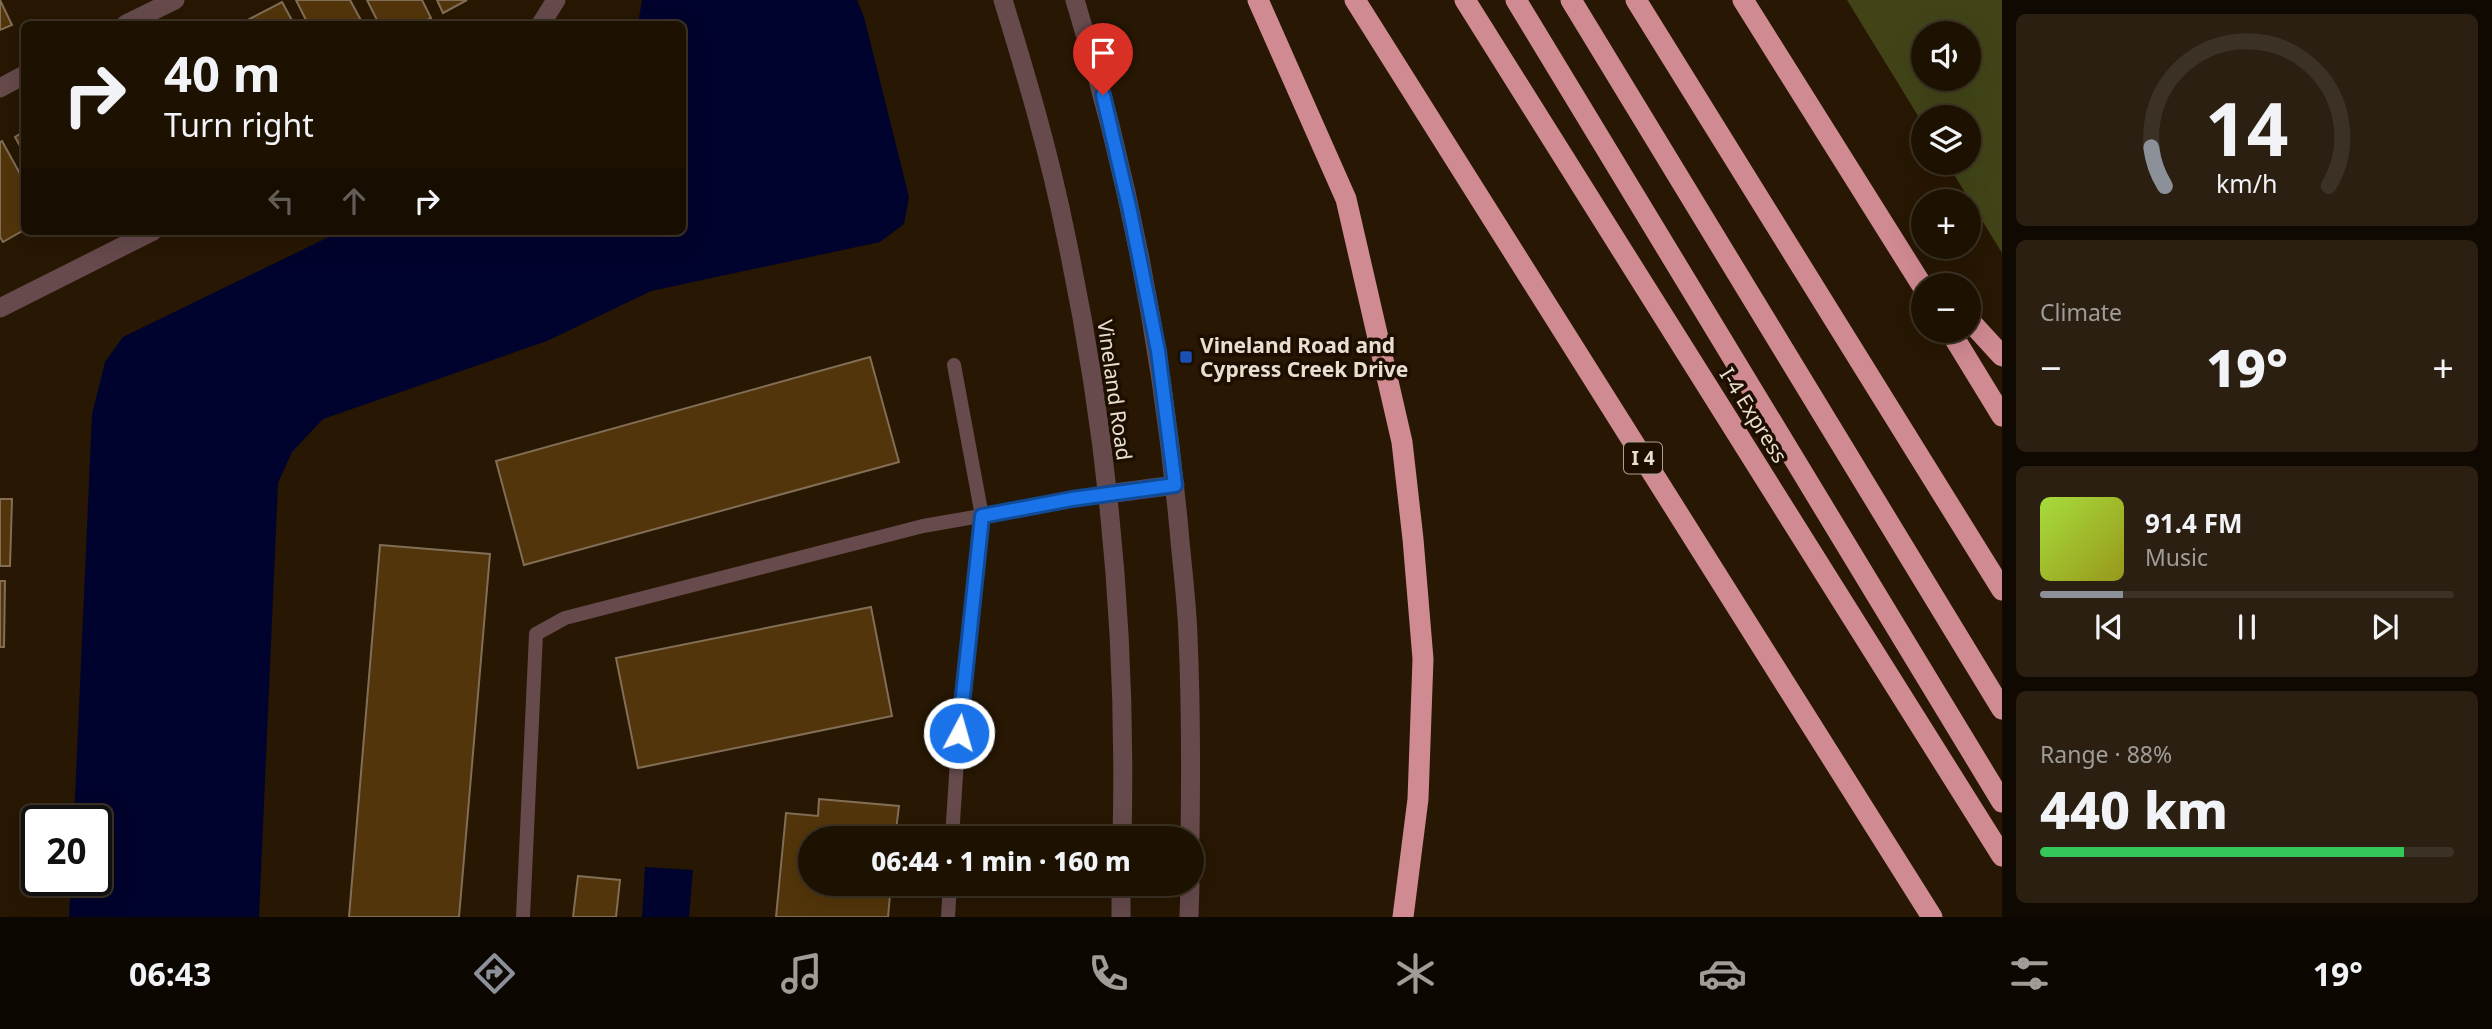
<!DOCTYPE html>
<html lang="en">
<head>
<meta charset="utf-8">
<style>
	body { margin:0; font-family:"Noto Sans",sans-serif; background:#2a1f11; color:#f1f3f6; height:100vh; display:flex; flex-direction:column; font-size:26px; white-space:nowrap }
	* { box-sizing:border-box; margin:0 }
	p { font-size:23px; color:#a09d99 }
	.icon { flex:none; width:38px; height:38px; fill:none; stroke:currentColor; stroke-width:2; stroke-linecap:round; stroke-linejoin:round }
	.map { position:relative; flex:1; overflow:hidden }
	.sheet { display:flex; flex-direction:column; gap:14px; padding:14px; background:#100901; width:490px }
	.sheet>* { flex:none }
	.banner { position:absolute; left:21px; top:21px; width:665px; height:214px; border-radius:10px; box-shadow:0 7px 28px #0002,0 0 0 2px #3b3124; background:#1d1102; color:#f1f3f6; overflow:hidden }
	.controls { position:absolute; left:1911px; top:21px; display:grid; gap:14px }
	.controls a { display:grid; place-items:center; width:70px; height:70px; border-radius:50%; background:#1d1102; box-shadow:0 7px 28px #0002,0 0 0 2px #3b3124; font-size:35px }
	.speed { position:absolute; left:21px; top:805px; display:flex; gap:14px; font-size:35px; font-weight:700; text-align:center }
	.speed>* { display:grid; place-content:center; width:91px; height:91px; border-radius:50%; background:#1d1102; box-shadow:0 7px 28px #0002,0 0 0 2px #3b3124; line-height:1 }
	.speed .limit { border:4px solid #111; border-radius:10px; background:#fff; color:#111 }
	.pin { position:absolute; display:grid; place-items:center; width:60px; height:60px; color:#fff; margin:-72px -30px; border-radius:50% 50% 50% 0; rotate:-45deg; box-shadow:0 0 7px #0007 }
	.pin .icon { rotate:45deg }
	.me { position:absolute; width:77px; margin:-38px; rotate:6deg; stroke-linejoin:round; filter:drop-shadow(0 0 5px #0008) }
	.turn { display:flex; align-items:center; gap:24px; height:147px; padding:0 28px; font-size:32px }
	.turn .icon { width:91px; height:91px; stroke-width:2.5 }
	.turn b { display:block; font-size:49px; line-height:60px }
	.lanes { display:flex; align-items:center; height:66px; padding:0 28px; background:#0003; justify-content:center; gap:35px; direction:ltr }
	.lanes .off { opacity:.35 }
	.big { font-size:52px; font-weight:800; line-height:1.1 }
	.sheet .card { flex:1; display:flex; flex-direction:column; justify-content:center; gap:10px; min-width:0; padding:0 24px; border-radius:10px; background:#2a1f11 }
	.sheet .dial { align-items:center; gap:0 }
	.dial svg { height:182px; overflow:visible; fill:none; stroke:#3b3124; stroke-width:7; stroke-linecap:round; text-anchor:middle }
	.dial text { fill:#f1f3f6; stroke:none }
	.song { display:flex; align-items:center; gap:21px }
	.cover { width:84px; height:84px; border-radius:10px; background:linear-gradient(135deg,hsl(80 70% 55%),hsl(60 70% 35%)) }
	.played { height:7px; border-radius:4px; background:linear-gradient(90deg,#8c9099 20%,#3b3124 20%) }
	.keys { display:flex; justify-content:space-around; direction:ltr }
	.heat { display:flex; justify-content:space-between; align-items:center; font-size:38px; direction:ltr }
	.charge { height:10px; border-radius:5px; background:linear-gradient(90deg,#34c759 88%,#3b3124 0) }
	.trip { position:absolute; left:798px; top:826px; width:406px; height:70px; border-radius:35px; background:#1d1102; box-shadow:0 7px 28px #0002,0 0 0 2px #3b3124; font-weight:800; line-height:70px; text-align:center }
	.dock { display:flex; height:112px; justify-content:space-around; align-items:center; background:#0c0701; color:#a09d99 }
	.dock .icon { width:49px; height:49px }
	.dock .current { color:#8c9099 }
	.dock b { font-size:32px; color:#f1f3f6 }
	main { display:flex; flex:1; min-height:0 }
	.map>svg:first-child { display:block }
	.green { fill:#424418; fill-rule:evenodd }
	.water { fill:#00032d }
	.building { fill:#52350a; stroke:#826e57; stroke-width:2 }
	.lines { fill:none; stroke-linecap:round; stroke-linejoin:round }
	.service { stroke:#664a4c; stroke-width:14 }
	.minor { stroke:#664a4c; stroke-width:19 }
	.tertiary { stroke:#664a4c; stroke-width:19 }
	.motorway { stroke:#d08a92; stroke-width:21 }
	.route-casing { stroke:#114b97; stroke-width:18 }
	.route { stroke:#1a73e8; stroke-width:12 }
	.transit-dot { fill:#1a4fb4; stroke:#1d0e00; stroke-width:2.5 }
	.labels { text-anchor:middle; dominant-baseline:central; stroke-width:7; stroke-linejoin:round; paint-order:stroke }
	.shield { fill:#1d0e00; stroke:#aca093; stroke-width:2 }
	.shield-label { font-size:19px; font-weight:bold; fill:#e9ded2 }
	.poi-label { font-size:21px; font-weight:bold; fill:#e9ded2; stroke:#1d0e00; text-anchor:start }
	.street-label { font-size:21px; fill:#e9ded2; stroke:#1d0e00 }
</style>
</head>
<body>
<main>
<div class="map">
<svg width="2002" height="917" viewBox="0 0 2002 917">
	<rect width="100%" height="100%" fill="#271703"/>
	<!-- green -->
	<path class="green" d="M1847,0h155v253l-55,-90h22v-46h-46v7zM1923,33h46v46h-46z"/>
	<!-- water -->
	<g class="water">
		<polygon points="642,0 857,0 864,17 909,197 904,224 880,242 651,291 547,341 323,419 292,452 278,483 259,917 69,917 71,880 96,880 96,821 74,821 92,414 105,362 123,337 341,231 682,231 682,24 638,24"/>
		<polygon points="645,867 693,870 689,917 642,917"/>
	</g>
	<!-- building -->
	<g class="building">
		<polygon points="0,0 12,25 0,30"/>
		<polygon points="296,0 350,0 363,24 308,24"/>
		<polygon points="367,0 422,0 431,18 420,24 379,24"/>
		<polygon points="437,0 467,0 443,13"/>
		<polygon points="282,2 294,24 240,24"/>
		<polygon points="24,131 24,153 15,137"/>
		<polygon points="2,141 24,181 24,230 3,242 0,237 0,142"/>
		<polygon points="870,357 899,462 524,565 496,461"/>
		<polygon points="0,499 12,499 10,566 0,566"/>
		<polygon points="380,545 490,554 459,917 349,917"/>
		<polygon points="0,581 5,581 4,647 0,647"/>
		<polygon points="871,607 892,716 638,768 616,658"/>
		<polygon points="819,799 899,806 895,838 810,838 810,884 891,884 888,917 776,917 786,813 818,816"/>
		<polygon points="578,876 620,880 616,917 573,917"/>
	</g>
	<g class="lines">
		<!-- service -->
		<g class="service">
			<polyline points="952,838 957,760 982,516 954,365"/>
			<polyline points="523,917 536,634 565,618 923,526 1107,494"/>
			<polyline points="948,917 950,884"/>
		</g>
		<!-- minor -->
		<g class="minor">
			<polyline points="126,24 175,0"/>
			<polyline points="541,24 556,0"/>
			<polyline points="0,88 24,75"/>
			<polyline points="0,308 153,231"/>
		</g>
		<!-- tertiary -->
		<g class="tertiary">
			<path d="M1003,0c24,78 47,156 63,236 42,197 61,401 56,602"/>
			<path d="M1075,0c54,176 89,358 105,541 3,32 7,64 8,95 3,68 3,135 2,202"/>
			<polyline points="1107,494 1175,485"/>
			<polyline points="1121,917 1121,884"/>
			<polyline points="1189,917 1190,884"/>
		</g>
		<!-- motorway -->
		<g class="motorway">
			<polyline points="1258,0 1346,199 1402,442 1413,539 1423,659 1418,799 1403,917"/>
			<polyline points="1355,0 1932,917"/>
			<polyline points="1465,0 2002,856"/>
			<polyline points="1516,0 2002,802"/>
			<polyline points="1571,0 2002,709"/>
			<polyline points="1636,0 2002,590"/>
			<polyline points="1743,0 1923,287"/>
			<polyline points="1969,320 2002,356"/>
			<polyline points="1950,331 2002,416"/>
		</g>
	</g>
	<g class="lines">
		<defs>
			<polyline id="route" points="959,733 982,516 1072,499 1175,485 1158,351 1130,211 1103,95"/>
		</defs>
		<!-- route casing -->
		<use href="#route" class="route-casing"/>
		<!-- route -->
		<use href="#route" class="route"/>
	</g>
	<!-- markers -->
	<rect class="transit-dot" x="1179" y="350" width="14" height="14" rx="3.5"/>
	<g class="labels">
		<!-- shield labels -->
		<rect class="shield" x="1624" y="442.5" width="38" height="31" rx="5"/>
		<g class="shield-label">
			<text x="1643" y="458">I 4</text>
		</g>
		<!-- poi labels -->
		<g class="poi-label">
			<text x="1200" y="345">Vineland Road and<tspan x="1200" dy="24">Cypress Creek Drive</tspan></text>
		</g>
		<!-- street labels -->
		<g class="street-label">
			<text transform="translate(1115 390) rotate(82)">Vineland Road</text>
			<text transform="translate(1754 415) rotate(58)">I-4 Express</text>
		</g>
	</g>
</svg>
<div class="controls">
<a><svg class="icon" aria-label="sound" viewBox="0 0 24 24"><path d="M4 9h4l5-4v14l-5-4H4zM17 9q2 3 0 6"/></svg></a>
<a><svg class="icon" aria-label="layers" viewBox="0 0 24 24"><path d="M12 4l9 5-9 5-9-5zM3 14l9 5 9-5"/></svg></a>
<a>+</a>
<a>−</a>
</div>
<div class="speed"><div class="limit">20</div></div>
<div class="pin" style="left:1103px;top:95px;background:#d93025"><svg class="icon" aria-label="arrive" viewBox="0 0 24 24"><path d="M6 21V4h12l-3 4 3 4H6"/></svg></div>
<svg class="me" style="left:959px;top:733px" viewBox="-20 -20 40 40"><circle r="17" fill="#1a73e8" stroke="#fff" stroke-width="3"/><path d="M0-11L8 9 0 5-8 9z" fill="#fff"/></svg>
<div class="trip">06:44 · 1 min · 160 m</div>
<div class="banner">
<div class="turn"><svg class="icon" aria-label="right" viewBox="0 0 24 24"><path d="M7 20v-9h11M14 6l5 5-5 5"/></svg><div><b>40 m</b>Turn right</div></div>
<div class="lanes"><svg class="icon off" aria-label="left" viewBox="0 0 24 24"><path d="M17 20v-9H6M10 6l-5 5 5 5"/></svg><svg class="icon off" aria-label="ahead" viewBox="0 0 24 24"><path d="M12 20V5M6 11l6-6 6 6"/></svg><svg class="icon" aria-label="right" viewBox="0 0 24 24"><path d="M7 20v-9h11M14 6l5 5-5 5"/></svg></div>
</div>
</div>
<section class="sheet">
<div class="card dial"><svg viewBox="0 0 100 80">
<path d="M14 69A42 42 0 1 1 86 69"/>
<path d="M14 69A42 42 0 0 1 8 52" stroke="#8c9099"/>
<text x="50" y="56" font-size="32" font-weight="700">14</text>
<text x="50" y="72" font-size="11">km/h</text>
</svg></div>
<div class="card"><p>Climate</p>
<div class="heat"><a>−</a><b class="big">19°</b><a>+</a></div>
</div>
<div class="card">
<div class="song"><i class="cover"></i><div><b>91.4 FM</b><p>Music</p></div></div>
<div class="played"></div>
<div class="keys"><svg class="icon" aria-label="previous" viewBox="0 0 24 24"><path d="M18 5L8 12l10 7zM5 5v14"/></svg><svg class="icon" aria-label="pause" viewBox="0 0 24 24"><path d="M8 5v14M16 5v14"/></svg><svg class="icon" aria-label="next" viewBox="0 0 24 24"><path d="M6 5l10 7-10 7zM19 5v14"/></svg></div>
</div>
<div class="card"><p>Range · 88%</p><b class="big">440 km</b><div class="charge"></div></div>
</section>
</main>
<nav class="dock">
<b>06:43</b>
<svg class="icon current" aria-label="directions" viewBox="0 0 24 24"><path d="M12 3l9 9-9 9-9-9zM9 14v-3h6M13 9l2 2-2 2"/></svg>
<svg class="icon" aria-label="music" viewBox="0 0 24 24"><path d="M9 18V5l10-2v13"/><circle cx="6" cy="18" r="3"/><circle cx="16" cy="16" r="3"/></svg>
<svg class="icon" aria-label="phone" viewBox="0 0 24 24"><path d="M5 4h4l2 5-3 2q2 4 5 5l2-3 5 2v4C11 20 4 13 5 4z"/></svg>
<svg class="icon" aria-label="climate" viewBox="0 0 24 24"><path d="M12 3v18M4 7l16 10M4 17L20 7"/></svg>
<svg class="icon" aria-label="car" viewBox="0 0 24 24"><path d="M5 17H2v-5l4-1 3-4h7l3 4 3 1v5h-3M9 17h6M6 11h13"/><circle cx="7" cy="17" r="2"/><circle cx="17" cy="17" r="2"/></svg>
<svg class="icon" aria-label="filters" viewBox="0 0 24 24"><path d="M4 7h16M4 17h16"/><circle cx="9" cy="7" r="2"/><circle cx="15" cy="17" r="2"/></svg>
<b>19°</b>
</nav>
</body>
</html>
